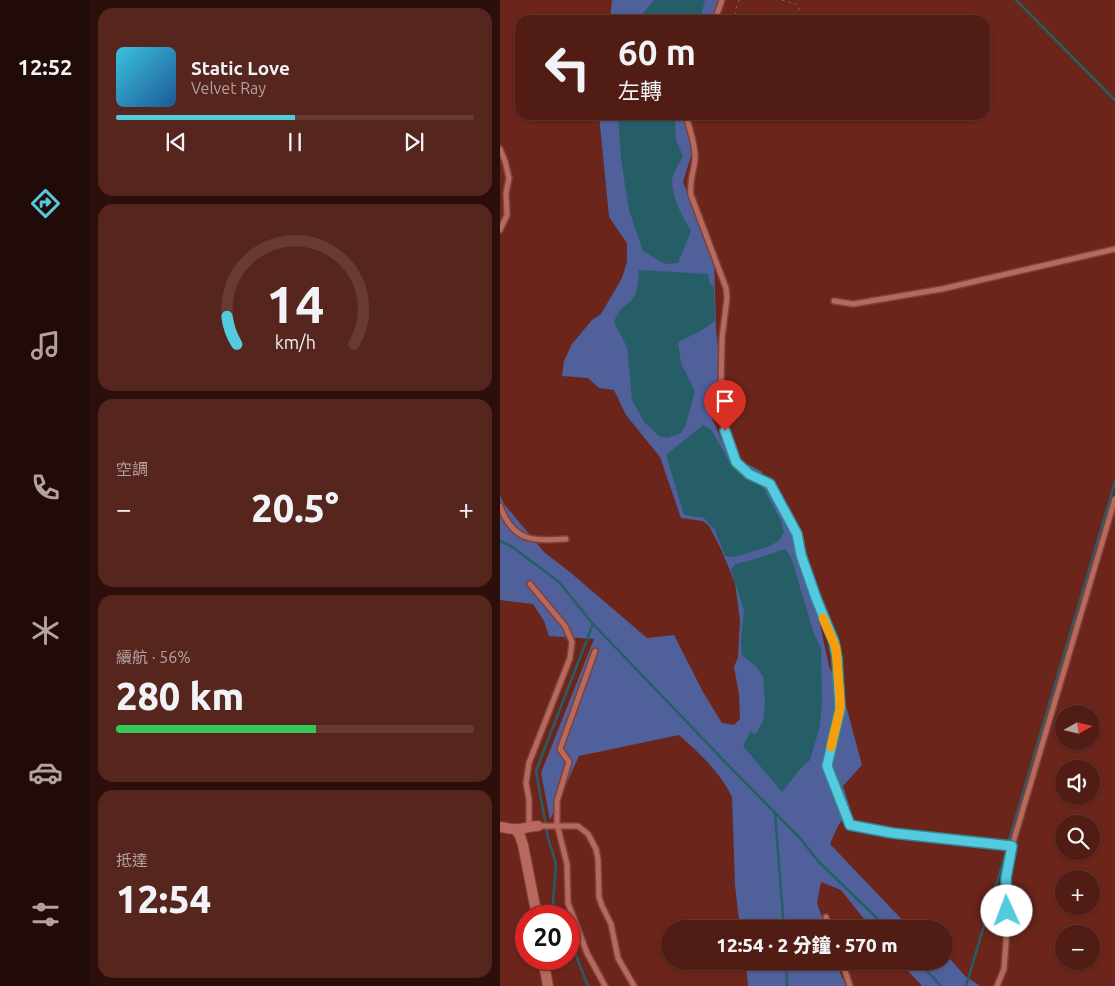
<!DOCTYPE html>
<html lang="zh-TW">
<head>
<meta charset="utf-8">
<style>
	body { margin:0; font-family:Ubuntu,"Noto Sans TC",sans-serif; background:#56251d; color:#f1f3f6; height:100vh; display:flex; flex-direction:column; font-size:19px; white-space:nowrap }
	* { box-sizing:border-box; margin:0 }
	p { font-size:16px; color:#b4a1a0 }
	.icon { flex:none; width:28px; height:28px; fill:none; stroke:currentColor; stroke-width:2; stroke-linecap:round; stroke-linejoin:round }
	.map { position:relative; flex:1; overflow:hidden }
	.panel { display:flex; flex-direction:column; gap:8px; padding:8px; background:#2c0f0b; width:410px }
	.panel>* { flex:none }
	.hud { position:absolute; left:15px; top:15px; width:475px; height:105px; border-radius:15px; box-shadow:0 1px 4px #0004,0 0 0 1px #673a34; background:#501c14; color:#f1f3f6; overflow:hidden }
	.needle { width:32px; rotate:82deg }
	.tools { position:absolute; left:555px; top:705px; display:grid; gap:10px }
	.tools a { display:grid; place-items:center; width:45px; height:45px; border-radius:50%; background:#501c14; box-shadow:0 1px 4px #0004,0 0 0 1px #673a34; font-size:25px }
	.speed { position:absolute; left:15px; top:905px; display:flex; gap:10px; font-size:25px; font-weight:700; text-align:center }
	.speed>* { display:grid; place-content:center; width:65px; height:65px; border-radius:50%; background:#501c14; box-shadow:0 1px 4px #0004,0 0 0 1px #673a34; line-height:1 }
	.speed .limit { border:8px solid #d22; background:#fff; color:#111 }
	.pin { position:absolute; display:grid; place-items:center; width:42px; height:42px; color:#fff; margin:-51px -21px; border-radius:50% 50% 50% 0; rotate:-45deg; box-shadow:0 0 5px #0007 }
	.pin .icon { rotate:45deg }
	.me { position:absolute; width:55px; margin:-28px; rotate:358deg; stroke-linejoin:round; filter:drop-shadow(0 0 4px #0008) }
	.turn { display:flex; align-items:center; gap:18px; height:105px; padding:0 20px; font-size:22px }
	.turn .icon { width:65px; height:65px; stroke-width:2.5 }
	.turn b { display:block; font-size:35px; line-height:42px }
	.big { font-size:38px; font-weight:800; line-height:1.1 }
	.panel .widget { flex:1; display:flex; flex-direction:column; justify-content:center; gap:8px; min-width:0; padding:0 18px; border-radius:15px; background:#56251d }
	.panel .dial { align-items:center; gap:0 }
	.dial svg { height:130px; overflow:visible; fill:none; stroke:#673a34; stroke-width:7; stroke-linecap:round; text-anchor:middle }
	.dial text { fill:#f1f3f6; stroke:none }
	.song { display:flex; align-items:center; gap:15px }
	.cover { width:60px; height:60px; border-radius:8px; background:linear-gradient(135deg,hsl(190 70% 55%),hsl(210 70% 35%)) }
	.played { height:5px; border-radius:2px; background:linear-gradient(90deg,#54cade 50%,#673a34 50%) }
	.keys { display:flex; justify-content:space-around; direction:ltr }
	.heat { display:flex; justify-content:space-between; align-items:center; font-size:28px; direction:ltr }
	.charge { height:8px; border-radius:4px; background:linear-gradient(90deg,#34c759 56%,#673a34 0) }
	.trip { position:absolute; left:161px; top:920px; width:292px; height:50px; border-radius:25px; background:#501c14; box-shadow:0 1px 4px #0004,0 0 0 1px #673a34; font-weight:800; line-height:50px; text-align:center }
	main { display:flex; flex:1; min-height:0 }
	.menu { display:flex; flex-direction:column; width:90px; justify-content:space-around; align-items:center; background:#200b08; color:#b4a1a0 }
	.menu .icon { width:35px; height:35px }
	.menu .current { color:#54cade }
	.menu b { font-size:22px; color:#f1f3f6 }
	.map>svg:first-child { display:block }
	.green { fill:#4f609a }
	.water { fill:#265e68 }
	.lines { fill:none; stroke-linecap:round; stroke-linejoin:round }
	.stream { stroke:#265e68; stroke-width:2.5 }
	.lane-casing { stroke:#7e403a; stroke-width:8 }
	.street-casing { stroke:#7e403a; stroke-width:12 }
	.path { stroke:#985b51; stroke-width:1; stroke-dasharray:2.5 4; stroke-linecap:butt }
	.lane { stroke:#b6695c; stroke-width:5 }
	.street { stroke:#b6695c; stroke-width:10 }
	.route-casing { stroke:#378390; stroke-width:12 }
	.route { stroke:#54cade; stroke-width:9 }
	.slow { stroke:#f59e0b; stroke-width:9 }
</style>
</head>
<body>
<main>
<nav class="menu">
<b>12:52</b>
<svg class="icon current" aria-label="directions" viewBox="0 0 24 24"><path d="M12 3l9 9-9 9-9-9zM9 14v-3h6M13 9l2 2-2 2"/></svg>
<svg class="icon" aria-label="music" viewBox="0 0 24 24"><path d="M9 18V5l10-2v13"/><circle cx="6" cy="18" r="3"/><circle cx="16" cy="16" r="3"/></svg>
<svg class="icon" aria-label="phone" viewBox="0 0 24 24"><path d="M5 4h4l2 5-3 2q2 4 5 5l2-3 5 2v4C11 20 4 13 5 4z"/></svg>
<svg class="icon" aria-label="climate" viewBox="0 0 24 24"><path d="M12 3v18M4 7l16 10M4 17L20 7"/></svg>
<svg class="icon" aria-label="car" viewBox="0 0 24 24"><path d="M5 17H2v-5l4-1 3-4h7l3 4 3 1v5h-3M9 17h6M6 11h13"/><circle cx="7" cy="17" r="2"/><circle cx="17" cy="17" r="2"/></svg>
<svg class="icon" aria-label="filters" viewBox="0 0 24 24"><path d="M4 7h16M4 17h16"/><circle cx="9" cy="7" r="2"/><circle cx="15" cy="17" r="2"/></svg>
</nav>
<section class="panel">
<div class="widget">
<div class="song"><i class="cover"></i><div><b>Static Love</b><p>Velvet Ray</p></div></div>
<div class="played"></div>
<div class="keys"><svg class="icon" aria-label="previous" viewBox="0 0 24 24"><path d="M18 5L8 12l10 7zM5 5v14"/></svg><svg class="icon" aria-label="pause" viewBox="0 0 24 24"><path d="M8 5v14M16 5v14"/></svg><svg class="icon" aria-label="next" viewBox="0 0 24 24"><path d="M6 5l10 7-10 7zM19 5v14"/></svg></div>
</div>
<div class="widget dial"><svg viewBox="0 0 100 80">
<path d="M14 69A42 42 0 1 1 86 69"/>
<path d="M14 69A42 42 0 0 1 8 52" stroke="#54cade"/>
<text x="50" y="56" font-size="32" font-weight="700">14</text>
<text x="50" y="72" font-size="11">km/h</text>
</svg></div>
<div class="widget"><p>空調</p>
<div class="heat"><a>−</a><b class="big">20.5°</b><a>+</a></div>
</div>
<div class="widget"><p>續航 · 56%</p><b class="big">280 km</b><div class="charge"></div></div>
<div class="widget"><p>抵達</p><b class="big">12:54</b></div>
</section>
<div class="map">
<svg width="615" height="986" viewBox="0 0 615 986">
	<rect width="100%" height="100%" fill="#6b251b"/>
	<!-- green -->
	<g class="green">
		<polygon points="112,0 222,0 214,20 110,20"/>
		<path d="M99,115h86l4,10 2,31 -8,26 31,76 2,72 6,51 -2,17 -10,16 12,27 15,18 24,12 25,41 30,94 13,60 15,32 18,67 -19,21 7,22 -12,18 -8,18 81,85h-39l-31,-39 -20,-8 -4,21 9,26h-86l-5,-44 -3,-88c-12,-25 -32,-43 -53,-62l-100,21 -29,64 -9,-47 53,-134 -45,-3 -5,-15 -11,-17 -33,-4v-105l4,9 40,48 27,21 76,65 27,-3 29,57 19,31 12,2 6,-6 -1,-25 -5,-27 4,-10 2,-37 -5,-37 -14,-34 -12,-23 -6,-5 -22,-3 -21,-61 -34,-42 -12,-25 -15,-2 -11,-10 -26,-2 2,-15 8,-17 20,-24 9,-6 21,-36 5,-16v-19l-18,-26z"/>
		<polygon points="445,956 451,960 466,977 480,986 422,986 399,961 445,961"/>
		<polygon points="244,961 336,961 342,978 352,986 248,986 247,974"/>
	</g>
	<!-- water -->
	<g class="water">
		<polygon points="154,0 205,0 200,20 137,20"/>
		<path d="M118,115h52l5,6 1,19 7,16c-4,7 -11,18 -11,26 1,17 10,35 19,49l-13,32 -13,1 -22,-13 -14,-41 -8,-51z"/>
		<path d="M139,270l69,4 2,10 4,3 1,34 -16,11 -21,10 3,21 14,28 -9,33 -5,9 -14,5 -8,-2 -15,-14 -12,-22 -5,-53 -13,-25c6,-15 7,-12 17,-21 7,-7 7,-22 8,-31z"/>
		<polygon points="203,425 211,429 231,465 258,478 281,521 284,532 280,540 270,546 235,557 225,556 215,530 204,518 184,515 166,455"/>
		<polygon points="285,549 291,557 314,634 321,648 322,703 320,726 310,760 301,768 282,792 243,746 250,732 256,734 263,721 265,703 263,677 256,666 242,656 241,640 244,610 231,570 235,564 255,559"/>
	</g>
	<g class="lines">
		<!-- stream -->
		<g class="stream">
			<polyline points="516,0 615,100"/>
			<polyline points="0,541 11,546 59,582 93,624 36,771 48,838 56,864 53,903 59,916"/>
			<polyline points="93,624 229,766 300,838 318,861 388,929"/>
			<polyline points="275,813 284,929"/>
			<polyline points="509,840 615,482"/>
			<polyline points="69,938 88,986"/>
			<polyline points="286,961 287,986"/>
			<polyline points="418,961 441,986"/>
			<polyline points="466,986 506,852"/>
		</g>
		<defs>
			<g id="lane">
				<polyline points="215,20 222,0"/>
				<path d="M186,115c3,14 10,29 9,44 -1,12 -6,23 -4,36l35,93 1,10 -5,40 -1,48 4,45 11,31 13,12 21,10 27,50 4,21 20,57 16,36 3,51v10l-13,57 23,59 42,8 120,13"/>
				<polyline points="0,149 5,161 9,178 6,193 7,215 0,230"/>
				<polyline points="334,301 353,304 442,289 615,249"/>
				<path d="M0,506c13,36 33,35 66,33"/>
				<polyline points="95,651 60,749 69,762 57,801 57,824 67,864 68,903 87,953 105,986"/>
				<polyline points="29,826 29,799 26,783 29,763 70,658 72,642 65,626 30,584"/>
				<polyline points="38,826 78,826 88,834 96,849 98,859 99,897 102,906 111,924 118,958 134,986"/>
				<polyline points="326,917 330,929"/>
				<polyline points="342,961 350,986"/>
				<polyline points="497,986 504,969 507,928 505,878 512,846 615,499"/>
			</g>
			<g id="street">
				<path d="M0,827c5,0 12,3 17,2 7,0 13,-3 21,-3"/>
				<polyline points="16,830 20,836 23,845 37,916"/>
				<polyline points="43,959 48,986"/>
			</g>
		</defs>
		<!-- lane casing -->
		<use href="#lane" class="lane-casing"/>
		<!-- street casing -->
		<use href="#street" class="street-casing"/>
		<!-- path -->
		<g class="path">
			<polyline points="239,0 235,12 238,19 241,20"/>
			<polyline points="282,0 298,5 299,9 296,20"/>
		</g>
		<!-- lane -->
		<use href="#lane" class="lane"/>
		<!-- street -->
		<use href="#street" class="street"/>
	</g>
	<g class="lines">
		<defs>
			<polyline id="route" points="225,431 236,462 249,474 270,484 297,534 301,555 316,598 334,642 337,658 340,709 327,766 350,825 392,833 512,846 506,878 507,911"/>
		</defs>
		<!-- route casing -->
		<use href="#route" class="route-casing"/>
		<!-- route -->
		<use href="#route" class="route"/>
		<!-- slow -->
		<polyline class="slow" points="323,618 336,648 340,699 340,709 331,747"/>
	</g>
</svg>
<div class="tools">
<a><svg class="needle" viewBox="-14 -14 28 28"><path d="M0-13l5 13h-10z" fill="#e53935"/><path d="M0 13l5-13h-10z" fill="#b4a1a0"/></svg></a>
<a><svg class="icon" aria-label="sound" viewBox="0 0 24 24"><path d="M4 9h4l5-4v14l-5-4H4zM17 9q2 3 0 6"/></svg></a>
<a><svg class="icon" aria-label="search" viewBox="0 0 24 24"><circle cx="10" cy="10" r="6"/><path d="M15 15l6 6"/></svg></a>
<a>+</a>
<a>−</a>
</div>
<div class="speed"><div class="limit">20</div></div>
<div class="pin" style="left:225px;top:431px;background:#d93025"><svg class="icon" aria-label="arrive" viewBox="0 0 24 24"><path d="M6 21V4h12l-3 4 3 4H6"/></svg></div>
<svg class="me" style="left:507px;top:911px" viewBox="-20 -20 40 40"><circle r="19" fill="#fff"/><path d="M0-13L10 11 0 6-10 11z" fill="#54cade"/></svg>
<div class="trip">12:54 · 2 分鐘 · 570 m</div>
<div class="hud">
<div class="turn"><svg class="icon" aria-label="left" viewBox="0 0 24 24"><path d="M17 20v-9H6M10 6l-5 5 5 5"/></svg><div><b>60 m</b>左轉</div></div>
</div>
</div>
</main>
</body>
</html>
